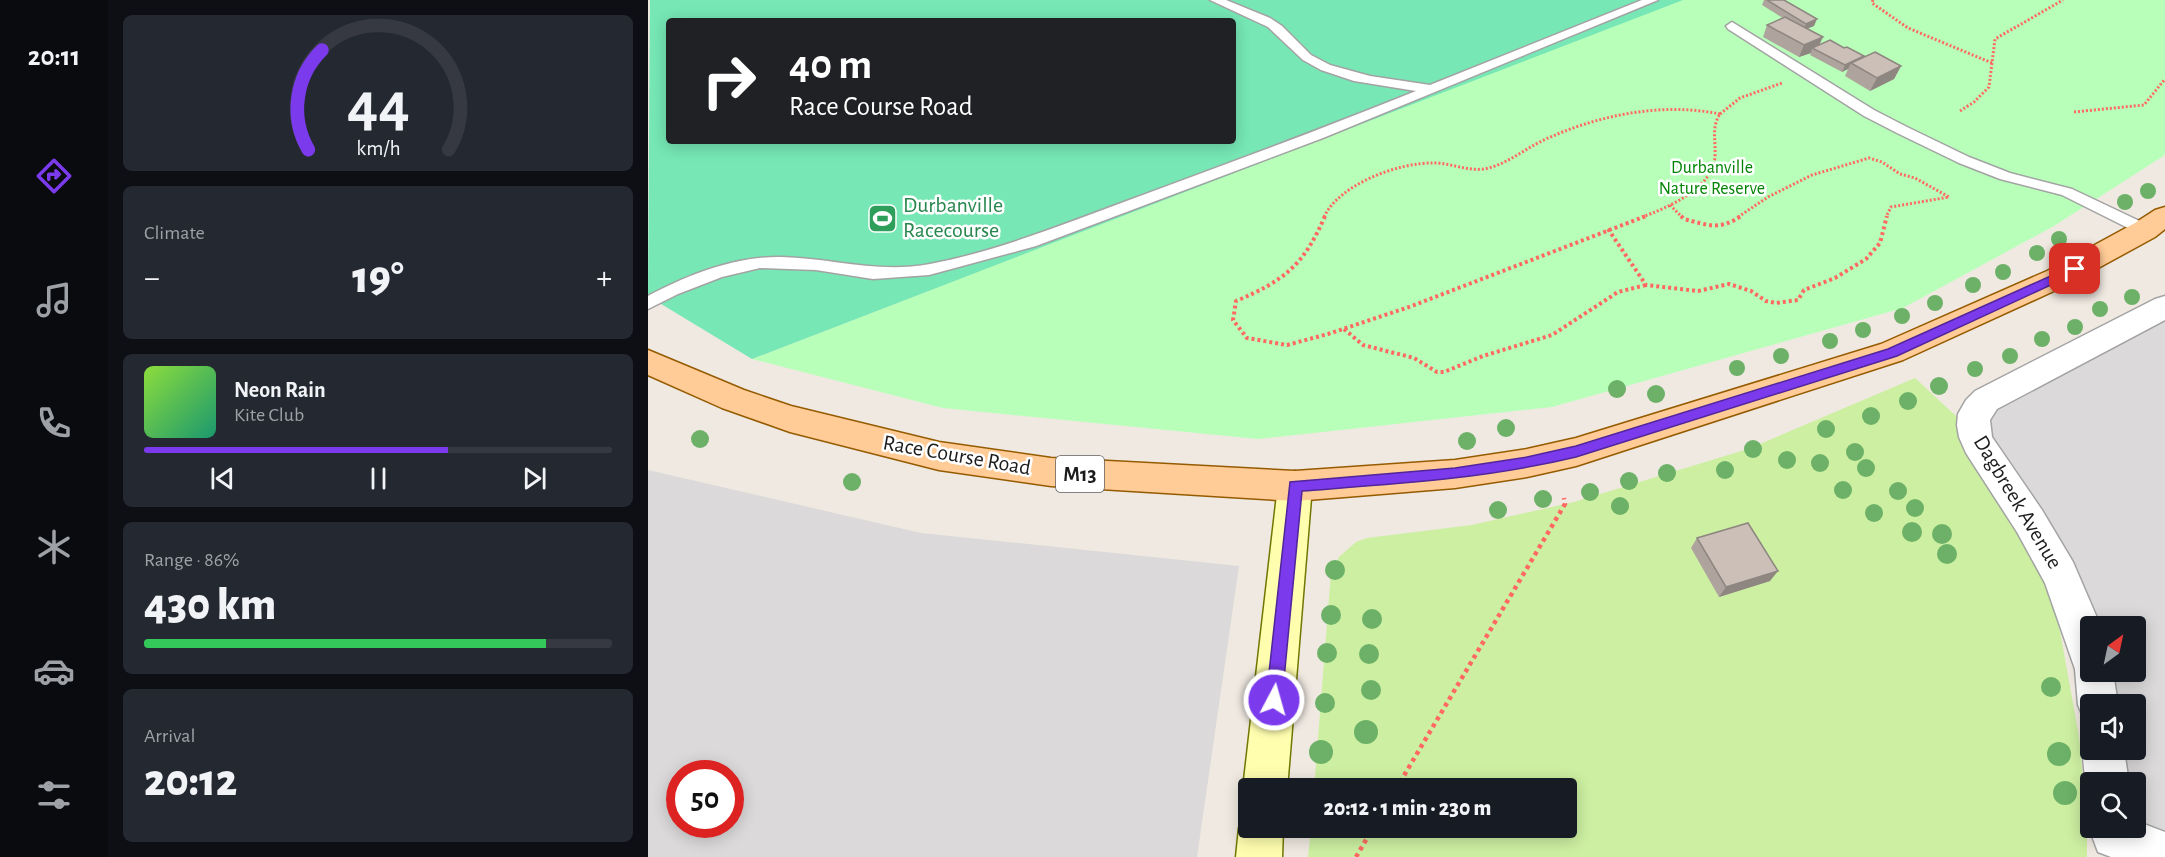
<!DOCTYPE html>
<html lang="en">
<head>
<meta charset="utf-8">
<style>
	body { margin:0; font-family:"Alegreya Sans",sans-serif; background:#242831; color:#f1f3f6; height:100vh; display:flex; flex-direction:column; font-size:22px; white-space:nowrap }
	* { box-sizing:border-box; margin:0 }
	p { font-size:20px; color:#9ea1a6 }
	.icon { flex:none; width:33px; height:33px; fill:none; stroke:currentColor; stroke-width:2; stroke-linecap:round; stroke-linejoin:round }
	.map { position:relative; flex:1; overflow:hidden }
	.sheet { display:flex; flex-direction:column; gap:15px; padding:15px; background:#0d0f14; width:540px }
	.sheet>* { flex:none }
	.hud { position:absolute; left:18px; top:18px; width:570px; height:126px; border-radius:6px; box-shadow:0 3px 15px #0003; background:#202124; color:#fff; overflow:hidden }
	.needle { width:39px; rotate:33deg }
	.buttons { position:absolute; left:1432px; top:616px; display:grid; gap:12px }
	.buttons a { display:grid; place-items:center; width:66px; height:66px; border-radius:6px; background:#171b24; box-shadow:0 3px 15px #0003; font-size:30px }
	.speed { position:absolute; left:18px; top:760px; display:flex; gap:12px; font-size:30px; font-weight:700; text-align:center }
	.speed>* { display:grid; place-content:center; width:78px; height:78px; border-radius:50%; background:#171b24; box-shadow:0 3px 15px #0003; line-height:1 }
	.speed .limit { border:9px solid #d22; background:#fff; color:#111 }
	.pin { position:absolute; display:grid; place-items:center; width:51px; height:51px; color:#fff; margin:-26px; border-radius:12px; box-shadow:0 3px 9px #0006 }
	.me { position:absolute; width:66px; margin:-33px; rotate:6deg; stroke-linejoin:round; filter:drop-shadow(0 0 4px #0008) }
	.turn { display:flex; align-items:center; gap:21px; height:126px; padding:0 24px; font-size:27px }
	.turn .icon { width:78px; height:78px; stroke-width:2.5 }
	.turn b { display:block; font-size:42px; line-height:51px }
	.big { font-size:45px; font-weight:800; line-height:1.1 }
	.sheet .widget { flex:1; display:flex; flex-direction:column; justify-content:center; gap:9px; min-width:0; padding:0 21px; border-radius:9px; background:#242831 }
	.sheet .dial { align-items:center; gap:0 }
	.dial svg { height:156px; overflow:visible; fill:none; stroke:#363941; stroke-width:7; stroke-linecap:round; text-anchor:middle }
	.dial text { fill:#f1f3f6; stroke:none }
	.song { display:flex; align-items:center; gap:18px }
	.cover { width:72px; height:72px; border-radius:9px; background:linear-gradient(135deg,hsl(90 70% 55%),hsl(160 70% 35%)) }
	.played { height:6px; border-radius:3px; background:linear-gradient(90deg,#7c3aed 65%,#363941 65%) }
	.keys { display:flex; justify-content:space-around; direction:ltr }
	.heat { display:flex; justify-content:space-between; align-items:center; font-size:33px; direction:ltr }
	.charge { height:9px; border-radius:4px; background:linear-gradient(90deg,#34c759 86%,#363941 0) }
	.trip { position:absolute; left:590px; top:778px; width:339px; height:60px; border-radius:6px; background:#171b24; box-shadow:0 3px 15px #0003; font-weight:800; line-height:60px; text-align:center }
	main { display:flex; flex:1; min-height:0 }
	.tabs { display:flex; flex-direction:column; width:108px; justify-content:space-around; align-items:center; background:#090b0e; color:#9ea1a6 }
	.tabs .icon { width:42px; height:42px }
	.tabs .on { color:#7c3aed }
	.tabs b { font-size:27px; color:#f1f3f6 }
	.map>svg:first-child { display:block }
	.residential { fill:#dbd9d9; fill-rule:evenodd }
	.grass { fill:#ccefa1 }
	.park { fill:#b8ffba }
	.pitch { fill:#76e7b5; fill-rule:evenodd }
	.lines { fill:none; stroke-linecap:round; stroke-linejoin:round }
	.lane-casing { stroke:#a3a3a3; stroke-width:3 }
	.street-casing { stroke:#a3a3a3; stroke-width:3 }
	.secondary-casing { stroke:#717700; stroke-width:3 }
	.primary-casing { stroke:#955b00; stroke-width:3 }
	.path-far2 { stroke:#ff6962; stroke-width:3; stroke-dasharray:2 2; stroke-linecap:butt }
	.path-far1 { stroke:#ff6962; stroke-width:4; stroke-dasharray:3 3; stroke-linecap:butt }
	.path { stroke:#ff6962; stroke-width:4.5; stroke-dasharray:4 4; stroke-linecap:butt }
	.lane { fill:#fff; fill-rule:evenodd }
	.street { fill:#fff; fill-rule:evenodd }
	.secondary { fill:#fffeaf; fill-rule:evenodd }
	.primary { fill:#ffcb96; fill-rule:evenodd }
	.tree { fill:#6cb167 }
	.wall { fill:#afa49d }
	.shaded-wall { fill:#8e8680 }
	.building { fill:#cbbfb7; stroke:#8e8680; stroke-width:1.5 }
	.route { fill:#7c3aed; stroke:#51269a; stroke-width:1.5 }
	.labels { text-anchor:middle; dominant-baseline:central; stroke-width:5; stroke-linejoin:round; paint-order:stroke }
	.far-park-label { font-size:18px; fill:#018404; stroke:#fff }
	.shield { fill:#fff; stroke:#606060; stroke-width:1.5 }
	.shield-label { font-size:21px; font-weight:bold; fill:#1c1c1c }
	.leisure-label { font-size:22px; fill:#27864d; stroke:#fff; text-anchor:start }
	.street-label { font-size:22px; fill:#1c1c1c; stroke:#fff }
</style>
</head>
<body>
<main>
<nav class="tabs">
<b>20:11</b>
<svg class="icon on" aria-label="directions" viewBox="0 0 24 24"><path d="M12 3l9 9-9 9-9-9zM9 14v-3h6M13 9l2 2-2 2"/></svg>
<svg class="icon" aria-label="music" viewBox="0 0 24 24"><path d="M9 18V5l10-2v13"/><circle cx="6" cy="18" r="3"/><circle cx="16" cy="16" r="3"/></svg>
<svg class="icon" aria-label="phone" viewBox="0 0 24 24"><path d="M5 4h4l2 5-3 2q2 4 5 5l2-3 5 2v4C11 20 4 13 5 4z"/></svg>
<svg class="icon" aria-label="climate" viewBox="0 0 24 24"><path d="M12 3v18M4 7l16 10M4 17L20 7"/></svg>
<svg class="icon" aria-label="car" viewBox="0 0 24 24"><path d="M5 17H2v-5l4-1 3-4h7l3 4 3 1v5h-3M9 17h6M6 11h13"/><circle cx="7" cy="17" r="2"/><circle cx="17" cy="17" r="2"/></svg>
<svg class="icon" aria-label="filters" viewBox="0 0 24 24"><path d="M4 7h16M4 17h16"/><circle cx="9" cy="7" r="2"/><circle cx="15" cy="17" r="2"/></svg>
</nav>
<section class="sheet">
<div class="widget dial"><svg viewBox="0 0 100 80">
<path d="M14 69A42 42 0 1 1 86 69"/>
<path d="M14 69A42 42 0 0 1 21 18" stroke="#7c3aed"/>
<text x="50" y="56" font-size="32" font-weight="700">44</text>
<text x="50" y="72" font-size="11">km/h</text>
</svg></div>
<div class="widget"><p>Climate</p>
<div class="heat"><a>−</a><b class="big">19°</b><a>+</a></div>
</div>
<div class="widget">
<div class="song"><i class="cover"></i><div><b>Neon Rain</b><p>Kite Club</p></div></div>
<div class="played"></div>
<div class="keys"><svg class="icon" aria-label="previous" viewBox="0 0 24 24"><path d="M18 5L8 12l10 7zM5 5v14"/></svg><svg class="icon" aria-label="pause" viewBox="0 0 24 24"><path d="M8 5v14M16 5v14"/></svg><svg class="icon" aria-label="next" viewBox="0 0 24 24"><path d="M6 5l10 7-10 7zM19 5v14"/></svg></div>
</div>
<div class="widget"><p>Range · 86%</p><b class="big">430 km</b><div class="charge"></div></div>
<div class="widget"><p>Arrival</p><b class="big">20:12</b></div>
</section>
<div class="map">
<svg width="1517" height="857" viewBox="0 0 1517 857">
	<rect width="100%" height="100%" fill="#efe9e1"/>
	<!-- residential -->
	<g class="residential">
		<polygon points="1517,304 1517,857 1463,857 1462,836 1488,828 1488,783 1456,783 1453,750 1488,750 1488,705 1448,705 1444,672 1488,672 1488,627 1443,627 1326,412"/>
		<path d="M0,470l273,63 318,33 -42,291h-549zM32,774h50v51h-50z"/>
	</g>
	<!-- grass -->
	<polygon class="grass" points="1267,378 1309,417 1311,427 1399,586 1412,631 1431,737 1439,818 1439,857 660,857 663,828 918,828 918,789 666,789 683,573 691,557 708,542 719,538 824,525 926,502 1100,449"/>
	<!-- park -->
	<polygon class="park" points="1033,0 1517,0 1517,155 1406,226 1255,308 904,407 610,439 295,408 104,359"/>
	<!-- pitch -->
	<path class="pitch" d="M2,0h1033l-931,359 -104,-63zM21,21h564v120h-564z"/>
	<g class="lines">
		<defs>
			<g id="lane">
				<path d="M562,0h16l44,18 12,8 29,29 19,10 40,11 60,9 212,-85h16l-335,138 -287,108 -107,29 -56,4 -57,-9 -56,-2 -38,9 -44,17 -30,15v-13c39,-21 88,-40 133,-39 52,1 96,17 149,7 69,-13 136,-41 202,-65 95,-35 190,-70 284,-108l-62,-10 -33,-11 -18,-10 -35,-33z"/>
				<polygon points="1084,22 1226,110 1259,127 1321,157 1362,173 1424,189 1502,226 1504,230 1502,234 1492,234 1414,195 1352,179 1311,163 1249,133 1216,116 1080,29 1078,26"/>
			</g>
			<g id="street">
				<polygon points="1517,296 1517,320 1349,409 1342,420 1344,437 1394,510 1425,562 1453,627 1443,627 1443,672 1465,672 1470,705 1443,705 1443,722 1436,719 1430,705 1427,669 1397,583 1369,532 1318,453 1311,437 1309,425 1310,414 1318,400 1327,391 1507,299"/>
				<path d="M1443,734v16h33l5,33h-38v11c-8,-20 -11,-39 -3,-59z"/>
				<polygon points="1488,821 1517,832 1517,857 1463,857 1450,852 1444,836 1447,828 1488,828"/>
			</g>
			<g id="secondary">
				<polygon points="647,471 659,476 664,486 639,789 600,789 600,800 595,789 630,486 635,476"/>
				<polygon points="600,811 600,828 635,828 634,857 588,857 591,828"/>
			</g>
			<polygon id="primary" points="1517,207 1517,229 1507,237 1419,285 1255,360 928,466 879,477 807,488 647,501 403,486 291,470 142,432 74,408 0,375 0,350 96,390 143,406 291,442 403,458 647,471 807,460 879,449 928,438 1233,344 1399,271 1487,223 1507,210"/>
		</defs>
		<!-- lane casing -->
		<use href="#lane" class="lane-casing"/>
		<!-- street casing -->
		<use href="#street" class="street-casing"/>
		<!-- secondary casing -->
		<use href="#secondary" class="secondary-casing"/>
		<!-- primary casing -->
		<use href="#primary" class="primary-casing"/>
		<!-- path-far2 -->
		<g class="path-far2">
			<polyline points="1225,0 1224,3 1260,28 1344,63"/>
			<polyline points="1312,111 1326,102 1341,87 1347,39 1415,0"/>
			<polyline points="1426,112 1496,105 1517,79"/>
			<polyline points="1072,114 1092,98 1134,83"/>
			<polyline points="1022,205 1034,217"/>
			<path d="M676,217c15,-33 76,-55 110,-54 19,0 36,10 55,5 21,-6 37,-20 57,-29 53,-24 116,-37 174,-25"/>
			<path d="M994,217c25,-9 72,-29 73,-61 1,-16 -4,-28 5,-42"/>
			<polyline points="1090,217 1120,197 1164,175 1221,158 1234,162 1252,174 1267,178 1301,197 1243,207 1238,217"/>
		</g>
		<!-- path-far1 -->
		<g class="path-far1">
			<path d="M677,216c-21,49 -41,65 -89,85l-3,19 14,18 40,7 41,-11 81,-27 237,-91"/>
			<path d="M1033,216l3,3c24,6 35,12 57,-3"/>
			<polyline points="960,229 998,285 1050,291 1081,284 1103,291 1118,301 1128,303 1150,300 1156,290 1187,278 1218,259 1232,243 1239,216"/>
			<polyline points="696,329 715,345 766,358 789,372 796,372 835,356 904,335 970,292 998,285"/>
		</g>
		<!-- path -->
		<g class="path">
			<polyline points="748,789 917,504 916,498"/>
			<polyline points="708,857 725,828"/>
		</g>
		<!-- lane -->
		<use href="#lane" class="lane"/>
		<!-- street -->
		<use href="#street" class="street"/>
		<!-- secondary -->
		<use href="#secondary" class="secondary"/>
		<!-- primary -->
		<use href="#primary" class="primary"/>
	</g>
	<!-- trees -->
	<g class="tree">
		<circle cx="1500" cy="191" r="8"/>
		<circle cx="1477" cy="202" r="8"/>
		<circle cx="1411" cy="239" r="8"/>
		<circle cx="1389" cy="253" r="8"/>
		<circle cx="1355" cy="272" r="8"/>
		<circle cx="1325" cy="285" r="8"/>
		<circle cx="1484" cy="297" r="8"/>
		<circle cx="1287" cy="303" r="8"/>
		<circle cx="1452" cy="309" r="8"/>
		<circle cx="1254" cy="316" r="8"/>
		<circle cx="1427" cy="327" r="8"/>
		<circle cx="1215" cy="330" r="8"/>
		<circle cx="1394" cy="339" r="8"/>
		<circle cx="1182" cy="341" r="8"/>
		<circle cx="1133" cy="356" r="8"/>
		<circle cx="1362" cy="356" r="8"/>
		<circle cx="1089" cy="368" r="8"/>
		<circle cx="1327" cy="369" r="8"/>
		<circle cx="1291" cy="386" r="9"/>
		<circle cx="969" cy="389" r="9"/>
		<circle cx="1008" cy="394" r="9"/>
		<circle cx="1260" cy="401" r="9"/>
		<circle cx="1223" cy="416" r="9"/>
		<circle cx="858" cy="428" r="9"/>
		<circle cx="1178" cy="429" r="9"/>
		<circle cx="52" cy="439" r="9"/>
		<circle cx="819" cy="441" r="9"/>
		<circle cx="1105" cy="449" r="9"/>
		<circle cx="1207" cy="452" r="9"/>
		<circle cx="1139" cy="460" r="9"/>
		<circle cx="1172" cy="463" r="9"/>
		<circle cx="1218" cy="468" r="9"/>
		<circle cx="1077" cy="470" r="9"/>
		<circle cx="1019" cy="473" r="9"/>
		<circle cx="981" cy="481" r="9"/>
		<circle cx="204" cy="482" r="9"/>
		<circle cx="1195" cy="490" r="9"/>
		<circle cx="1250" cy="491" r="9"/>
		<circle cx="942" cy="492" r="9"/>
		<circle cx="895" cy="499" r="9"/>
		<circle cx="972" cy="506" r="9"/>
		<circle cx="1267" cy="508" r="9"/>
		<circle cx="850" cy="510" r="9"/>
		<circle cx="1226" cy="513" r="9"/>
		<circle cx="1264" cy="532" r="10"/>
		<circle cx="1294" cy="534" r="10"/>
		<circle cx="1299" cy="554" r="10"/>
		<circle cx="687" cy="570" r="10"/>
		<circle cx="683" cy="615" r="10"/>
		<circle cx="724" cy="619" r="10"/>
		<circle cx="679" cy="653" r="10"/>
		<circle cx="721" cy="654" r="10"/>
		<circle cx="1403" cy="687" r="10"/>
		<circle cx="723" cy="690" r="10"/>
		<circle cx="677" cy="703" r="10"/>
		<circle cx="718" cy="732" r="12"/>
		<circle cx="673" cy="752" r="12"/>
		<circle cx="1411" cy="754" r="12"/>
		<circle cx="1417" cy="793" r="12"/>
	</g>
	<!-- wall -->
	<g class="wall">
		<polygon points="1116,0 1136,0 1166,26 1159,29 1171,45 1196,48 1216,56 1253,66 1246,79 1222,91 1197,76 1200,69 1194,72 1162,55 1163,53 1151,57 1115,37 1119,25 1135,18 1114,5"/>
		<polygon points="1049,538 1122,581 1071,597 1043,548"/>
	</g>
	<!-- shaded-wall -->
	<g class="shaded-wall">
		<polygon points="1169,19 1166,26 1155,30 1158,24"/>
		<polygon points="1175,37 1169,50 1164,48 1163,53 1151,57 1156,45"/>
		<polygon points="1216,56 1203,63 1200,69 1194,72 1197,65"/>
		<polygon points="1253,66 1246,79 1222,91 1229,78"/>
		<polygon points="1130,571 1122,581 1071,597 1078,587"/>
	</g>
	<!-- building -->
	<g class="building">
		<polygon points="1119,0 1136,0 1169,19 1158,24"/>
		<polygon points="1137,17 1175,37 1156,45 1119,25"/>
		<polygon points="1182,40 1196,48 1199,47 1216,56 1197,65 1164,48"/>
		<polygon points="1227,52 1253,66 1229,78 1203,63"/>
		<polygon points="1100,523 1130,571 1078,587 1049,538"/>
	</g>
	<!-- route -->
	<path class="route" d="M1427,265l4,1v6l-182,84 -321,101c-91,22 -182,27 -274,34l-20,209 -2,6 -6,3 -6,-3 -2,-6 24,-218 165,-14 72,-11 49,-11 312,-97z"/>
	<!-- icons -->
	<defs>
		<symbol id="stadium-square" viewBox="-11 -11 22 22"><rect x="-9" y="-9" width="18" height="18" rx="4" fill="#2e9e5b" stroke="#fff"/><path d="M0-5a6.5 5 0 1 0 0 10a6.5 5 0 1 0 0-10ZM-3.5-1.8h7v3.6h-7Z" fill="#fff"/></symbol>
	</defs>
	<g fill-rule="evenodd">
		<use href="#stadium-square" x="218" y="202" width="33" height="33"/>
	</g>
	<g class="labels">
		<!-- far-park labels -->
		<g class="far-park-label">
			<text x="1064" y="168">Durbanville<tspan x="1064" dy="21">Nature Reserve</tspan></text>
		</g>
		<!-- shield labels -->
		<rect class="shield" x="408" y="456" width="48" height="36" rx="4.5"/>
		<g class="shield-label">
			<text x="432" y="474">M13</text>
		</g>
		<!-- leisure labels -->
		<g class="leisure-label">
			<text x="255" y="205">Durbanville<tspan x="255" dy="25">Racecourse</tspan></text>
		</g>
		<!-- street labels -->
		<g class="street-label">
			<text transform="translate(309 455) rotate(10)">Race Course Road</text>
			<text transform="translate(1370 502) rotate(59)">Dagbreek Avenue</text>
		</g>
	</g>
</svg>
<div class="buttons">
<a><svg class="needle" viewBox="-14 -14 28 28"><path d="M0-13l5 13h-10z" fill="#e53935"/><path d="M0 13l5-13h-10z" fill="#9ea1a6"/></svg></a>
<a><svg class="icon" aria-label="sound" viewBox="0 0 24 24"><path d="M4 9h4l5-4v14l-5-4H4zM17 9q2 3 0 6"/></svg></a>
<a><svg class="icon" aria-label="search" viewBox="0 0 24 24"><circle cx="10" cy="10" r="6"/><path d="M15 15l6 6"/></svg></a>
</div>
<div class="speed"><div class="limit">50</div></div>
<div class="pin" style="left:1427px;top:269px;background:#d93025"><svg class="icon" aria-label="arrive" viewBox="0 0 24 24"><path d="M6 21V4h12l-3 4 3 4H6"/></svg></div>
<svg class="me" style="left:626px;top:700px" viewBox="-20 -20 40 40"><circle r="17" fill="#7c3aed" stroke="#fff" stroke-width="3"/><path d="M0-11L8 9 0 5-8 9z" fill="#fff"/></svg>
<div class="trip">20:12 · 1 min · 230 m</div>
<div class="hud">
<div class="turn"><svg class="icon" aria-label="right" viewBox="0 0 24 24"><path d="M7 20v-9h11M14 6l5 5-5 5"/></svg><div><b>40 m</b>Race Course Road</div></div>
</div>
</div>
</main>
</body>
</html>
